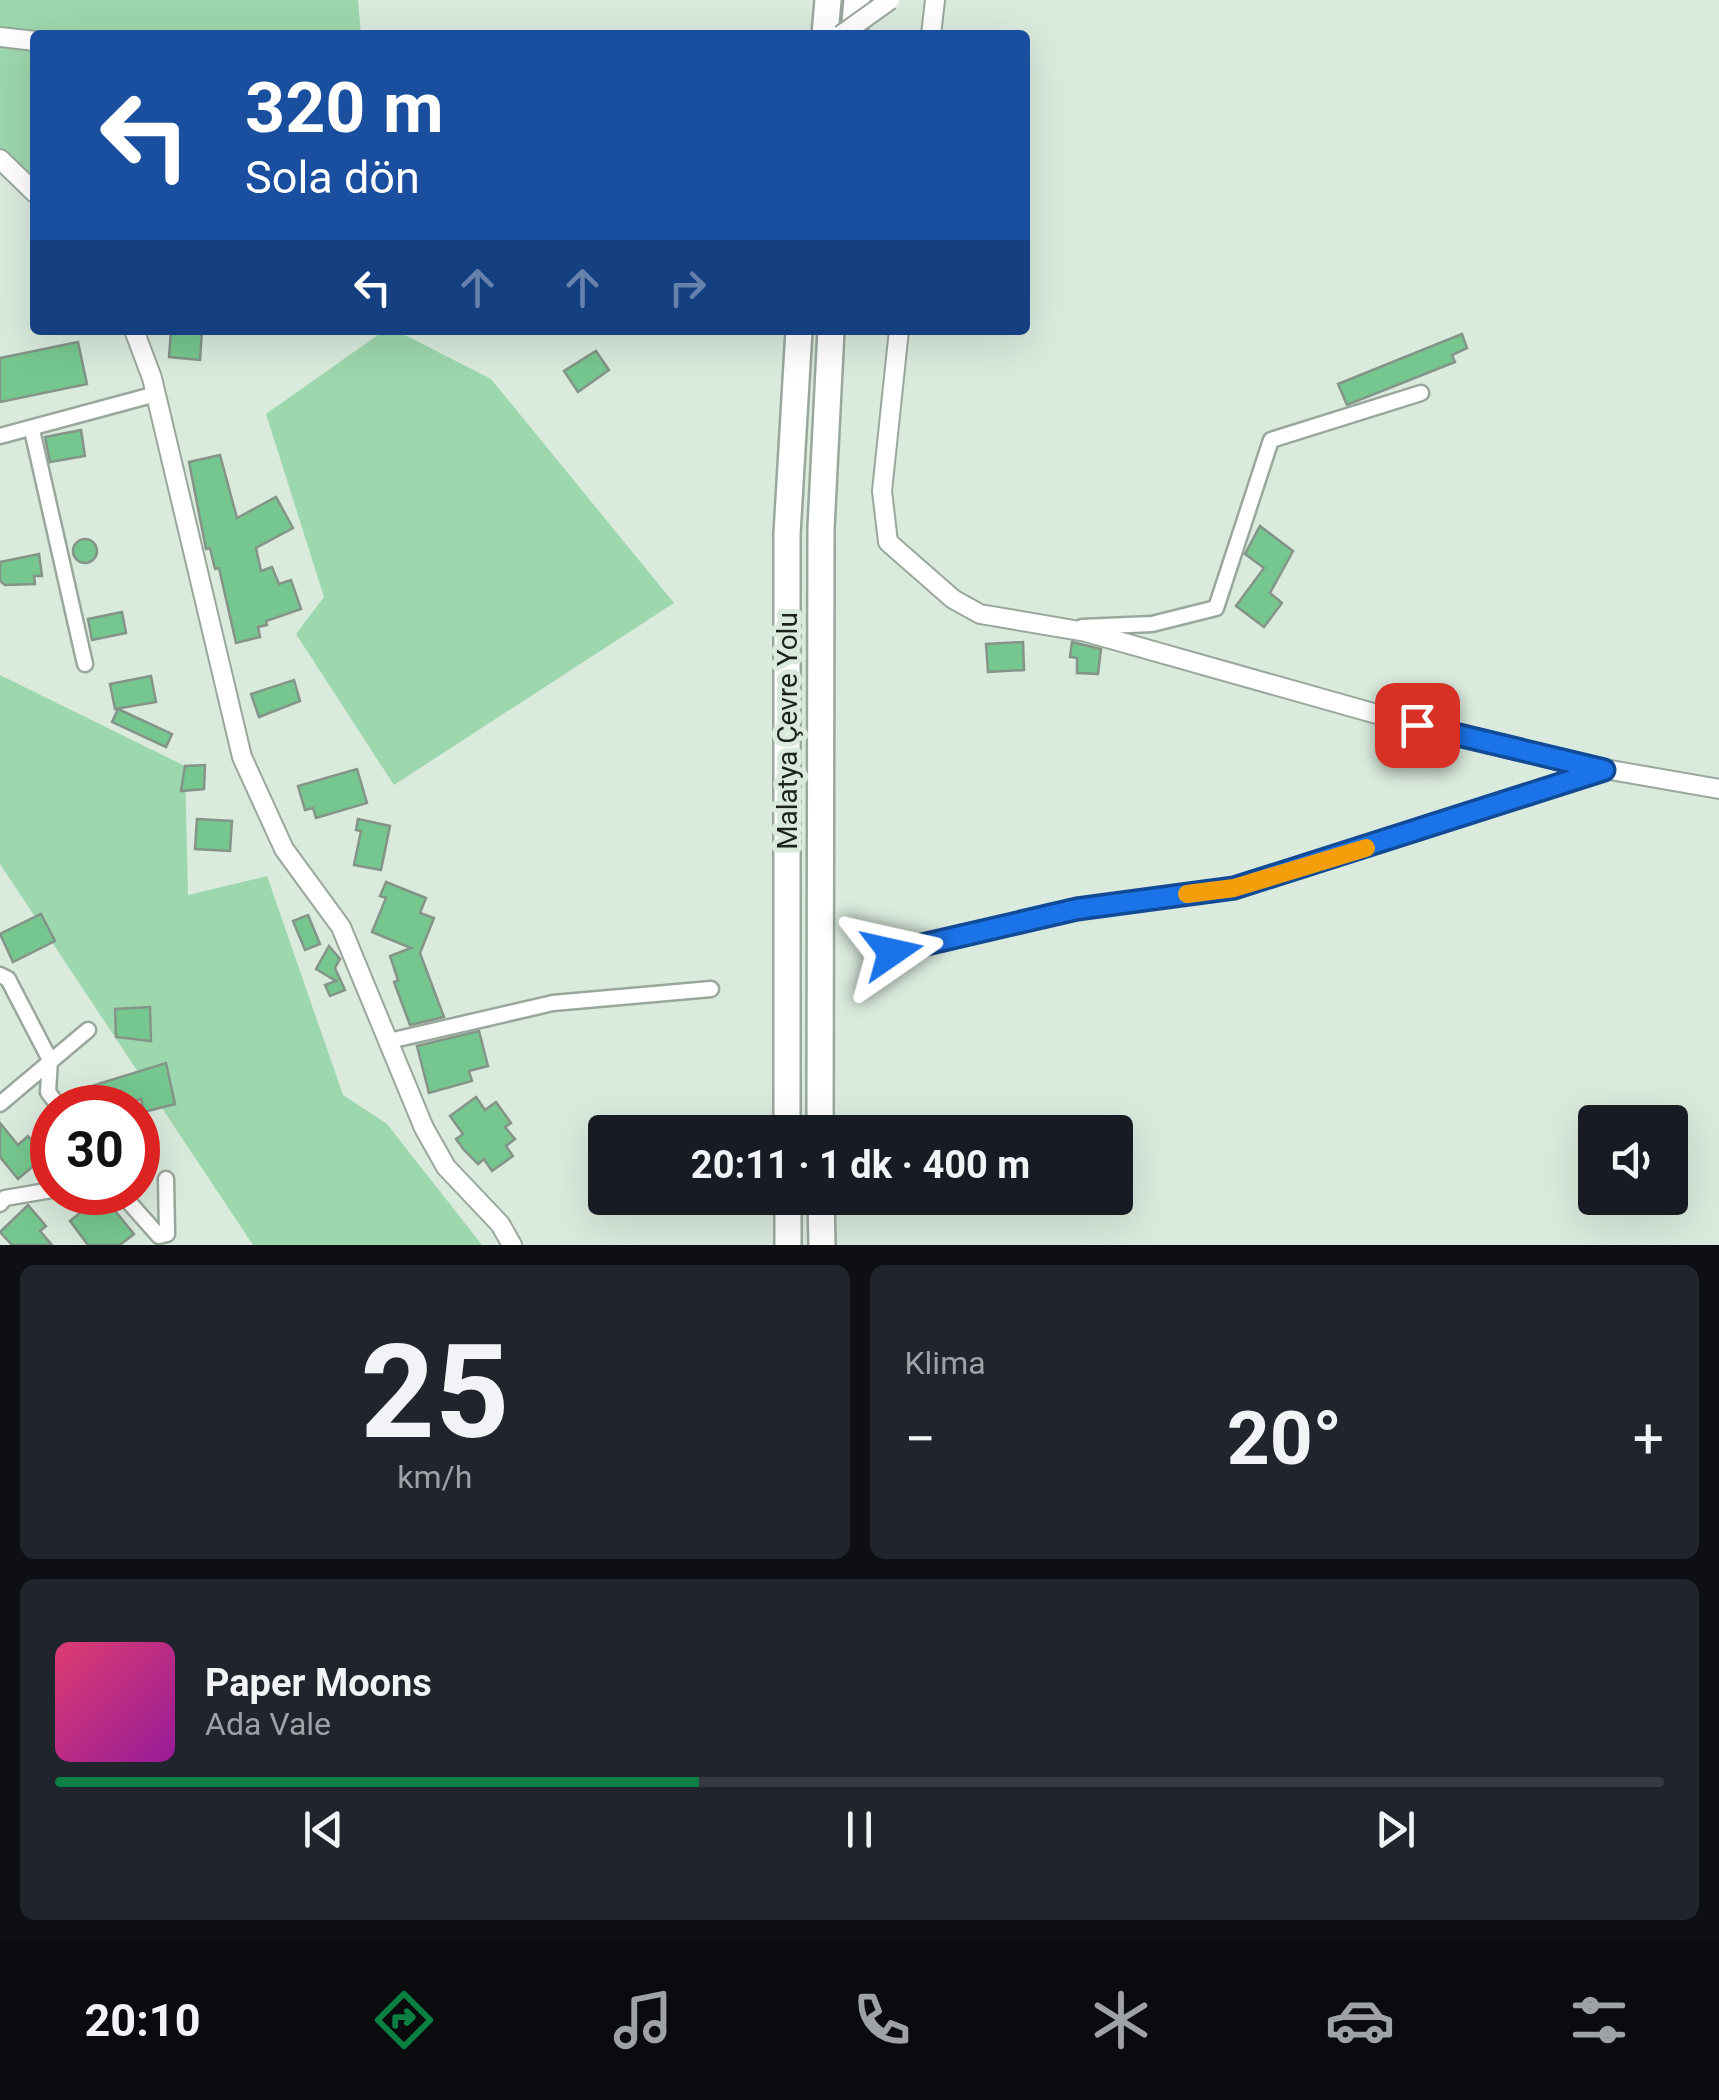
<!DOCTYPE html>
<html lang="tr">
<head>
<meta charset="utf-8">
<style>
	body { margin:0; font-family:Roboto,sans-serif; background:#20242c; color:#f1f3f6; height:100vh; display:flex; flex-direction:column; font-size:38px; white-space:nowrap }
	* { box-sizing:border-box; margin:0 }
	p { font-size:32px; color:#9ea1a6 }
	.icon { flex:none; width:55px; height:55px; fill:none; stroke:currentColor; stroke-width:2; stroke-linecap:round; stroke-linejoin:round }
	.map { position:relative; height:1245px; overflow:hidden }
	.panel { display:flex; flex-direction:column; gap:20px; padding:20px; background:#0d0f14; flex:1 }
	.panel>* { flex:none }
	.guide { position:absolute; left:30px; top:30px; width:1000px; height:305px; border-radius:10px; box-shadow:0 10px 40px #0002; background:#1a4fa0; color:#fff; overflow:hidden }
	.fabs { position:absolute; left:1578px; top:1105px; display:grid; gap:20px }
	.fabs a { display:grid; place-items:center; width:110px; height:110px; border-radius:10px; background:#171b24; box-shadow:0 10px 40px #0002; font-size:50px }
	.speed { position:absolute; left:30px; top:1085px; display:flex; gap:20px; font-size:50px; font-weight:700; text-align:center }
	.speed>* { display:grid; place-content:center; width:130px; height:130px; border-radius:50%; background:#171b24; box-shadow:0 10px 40px #0002; line-height:1 }
	.speed .limit { border:15px solid #d22; background:#fff; color:#111 }
	.pin { position:absolute; display:grid; place-items:center; width:85px; height:85px; color:#fff; margin:-42px; border-radius:20px; box-shadow:0 5px 15px #0006 }
	.me { position:absolute; width:110px; margin:-55px; rotate:79deg; stroke-linejoin:round; filter:drop-shadow(0 0 8px #0008) }
	.turn { display:flex; align-items:center; gap:35px; height:210px; padding:0 50px; font-size:45px }
	.turn .icon { width:130px; height:130px; stroke-width:2.5 }
	.turn b { display:block; font-size:70px; line-height:85px }
	.lanes { display:flex; align-items:center; height:95px; padding:0 50px; background:#0003; justify-content:center; gap:50px; direction:ltr }
	.lanes .off { opacity:.35 }
	.big { font-size:75px; font-weight:700; line-height:1.1 }
	.panel .widget { flex:1; display:flex; flex-direction:column; justify-content:center; gap:15px; min-width:0; padding:0 35px; border-radius:15px; background:#20242c }
	.panel .dial { align-items:center; gap:0 }
	.dial b { font-size:130px; line-height:1 }
	.song { display:flex; align-items:center; gap:30px }
	.cover { width:120px; height:120px; border-radius:15px; background:linear-gradient(135deg,hsl(340 70% 55%),hsl(300 70% 35%)) }
	.played { height:10px; border-radius:5px; background:linear-gradient(90deg,#0b8043 40%,#363941 40%) }
	.keys { display:flex; justify-content:space-around; direction:ltr }
	.heat { display:flex; justify-content:space-between; align-items:center; font-size:55px; direction:ltr }
	.panel .tiles { flex:1; display:grid; gap:20px; grid-template-columns:1fr 1fr }
	.widget:last-child { grid-column:span 2 }
	.trip { position:absolute; left:588px; top:1115px; width:545px; height:100px; border-radius:10px; background:#171b24; box-shadow:0 10px 40px #0002; font-weight:700; line-height:100px; text-align:center }
	.tabs { display:flex; height:160px; justify-content:space-around; align-items:center; background:#090b0e; color:#9ea1a6 }
	.tabs .icon { width:70px; height:70px }
	.tabs .active { color:#0b8043 }
	.tabs b { font-size:45px; color:#f1f3f6 }
	.map>svg:first-child { display:block }
	.green { fill:#9dd7ad }
	.building { fill:#76c78f; stroke:#849488; stroke-width:2.5 }
	.lines { fill:none; stroke-linecap:round; stroke-linejoin:round }
	.minor-casing { stroke:#99a89c; stroke-width:19 }
	.tertiary-casing { stroke:#99a89c; stroke-width:22 }
	.trunk-casing { stroke:#99a89c; stroke-width:30 }
	.minor { stroke:#fff; stroke-width:14 }
	.tertiary { stroke:#fff; stroke-width:18 }
	.trunk { stroke:#fff; stroke-width:25 }
	.tertiary-bridge-casing { stroke:#99a89c; stroke-width:22; stroke-linecap:butt }
	.tertiary-bridge { stroke:#fff; stroke-width:18 }
	.route-casing { stroke:#114b97; stroke-width:25 }
	.route { stroke:#1a73e8; stroke-width:18 }
	.slow { stroke:#f59e0b; stroke-width:18 }
	.labels { text-anchor:middle; dominant-baseline:central; stroke-width:10; stroke-linejoin:round; paint-order:stroke }
	.street-label { font-size:28px; fill:#1c221e; stroke:#daeadd }
</style>
</head>
<body>
<div class="map">
<svg width="1719" height="1245" viewBox="0 0 1719 1245">
	<rect width="100%" height="100%" fill="#daeadd"/>
	<!-- green -->
	<g class="green">
		<polygon points="0,0 358,0 361,35 35,35 0,41"/>
		<polygon points="0,46 35,51 35,197 0,162"/>
		<polygon points="385,330 395,330 491,379 674,603 394,785 296,634 324,597 266,414"/>
		<polygon points="0,675 185,766 188,895 267,876 343,1095 387,1124 482,1245 253,1245 0,864"/>
	</g>
	<!-- building -->
	<g class="building">
		<polygon points="171,330 202,330 200,360 169,357"/>
		<polygon points="1462,334 1467,348 1452,355 1455,362 1347,405 1338,384"/>
		<polygon points="78,342 87,384 0,402 0,358"/>
		<polygon points="596,351 609,370 578,392 564,371"/>
		<polygon points="81,430 85,456 50,462 45,437"/>
		<polygon points="220,455 237,518 276,497 293,528 256,548 261,571 272,567 279,584 291,580 301,609 266,621 267,625 258,627 260,637 236,643 219,568 215,569 210,548 206,549 189,462"/>
		<polygon points="1260,526 1293,551 1270,593 1282,603 1264,627 1236,606 1264,568 1245,554"/>
		<circle cx="85" cy="551" r="12"/>
		<polygon points="39,554 42,576 34,576 35,584 5,585 0,581 0,562"/>
		<polygon points="122,612 126,633 92,640 88,619"/>
		<polygon points="1023,642 1024,670 988,672 986,644"/>
		<polygon points="1072,642 1101,649 1098,674 1077,673 1077,658 1070,657"/>
		<polygon points="151,676 156,702 115,709 110,684"/>
		<polygon points="294,680 300,701 259,717 251,694"/>
		<polygon points="118,709 172,734 166,747 112,722"/>
		<polygon points="205,765 204,789 181,791 185,766"/>
		<polygon points="357,769 367,803 316,818 313,808 305,810 298,786"/>
		<polygon points="197,819 232,821 230,851 195,849"/>
		<polygon points="358,819 390,826 381,870 354,865 361,831 356,830"/>
		<polygon points="386,882 426,898 420,913 434,918 420,953 444,1017 410,1025 394,982 398,980 390,956 411,948 372,932 386,898 380,896"/>
		<polygon points="41,914 55,941 13,962 0,934"/>
		<polygon points="308,915 320,944 305,950 293,921"/>
		<polygon points="329,946 340,959 335,968 345,990 330,996 325,985 336,981 316,969"/>
		<polygon points="150,1007 151,1041 116,1037 115,1009"/>
		<polygon points="479,1031 488,1066 469,1071 472,1081 429,1093 417,1046"/>
		<polygon points="166,1063 175,1104 144,1112 141,1099 115,1108 80,1108 75,1091"/>
		<polygon points="476,1097 485,1110 496,1102 511,1123 505,1127 515,1139 506,1146 513,1156 492,1171 484,1159 478,1164 464,1150 456,1139 463,1134 450,1116"/>
		<polygon points="0,1123 18,1145 28,1136 45,1156 18,1179 0,1157"/>
		<polygon points="102,1195 134,1234 120,1245 88,1245 70,1221"/>
		<polygon points="28,1205 46,1226 40,1231 52,1245 12,1245 0,1232"/>
	</g>
	<g class="lines">
		<defs>
			<g id="minor">
				<polyline points="32,430 85,664"/>
				<polyline points="0,436 156,394"/>
				<polyline points="1082,627 1152,624 1216,608 1271,440 1421,393"/>
				<polyline points="893,952 1077,909 1234,888 1603,770"/>
				<polyline points="0,975 8,979 50,1060 48,1092 60,1108"/>
				<polyline points="389,1041 553,1003 711,989"/>
				<polyline points="0,1104 88,1030"/>
				<polyline points="120,1192 159,1236 167,1234 166,1179"/>
				<polyline points="0,1204 5,1198 52,1190"/>
			</g>
			<g id="tertiary">
				<polyline points="931,35 935,0"/>
				<polyline points="0,37 35,41"/>
				<polyline points="0,159 35,193"/>
				<polyline points="134,330 152,378 242,757 284,849 341,927 424,1128 446,1167 500,1224 512,1245"/>
				<polyline points="899,330 882,491 888,542 953,599 980,614 1086,632 1451,735 1570,763 1719,789"/>
			</g>
			<g id="trunk">
				<polyline points="825,35 828,0"/>
				<polyline points="854,35 857,0"/>
				<polyline points="787,1132 787,534 799,330"/>
				<polyline points="820,1132 821,528 831,330"/>
				<polyline points="788,1198 788,1245"/>
				<polyline points="821,1198 822,1245"/>
			</g>
		</defs>
		<!-- minor casing -->
		<use href="#minor" class="minor-casing"/>
		<!-- tertiary casing -->
		<use href="#tertiary" class="tertiary-casing"/>
		<!-- trunk casing -->
		<use href="#trunk" class="trunk-casing"/>
		<!-- minor -->
		<use href="#minor" class="minor"/>
		<!-- tertiary -->
		<use href="#tertiary" class="tertiary"/>
		<!-- trunk -->
		<use href="#trunk" class="trunk"/>
		<defs>
			<polyline id="tertiary-bridge" points="841,35 890,0"/>
		</defs>
		<!-- tertiary-bridge casing -->
		<use href="#tertiary-bridge" class="tertiary-bridge-casing"/>
		<!-- tertiary-bridge -->
		<use href="#tertiary-bridge" class="tertiary-bridge"/>
	</g>
	<g class="lines">
		<defs>
			<polyline id="route" points="892,952 1077,909 1234,888 1604,770 1417,725"/>
		</defs>
		<!-- route casing -->
		<use href="#route" class="route-casing"/>
		<!-- route -->
		<use href="#route" class="route"/>
		<!-- slow -->
		<polyline class="slow" points="1187,894 1234,888 1366,848"/>
	</g>
	<g class="labels">
		<!-- street labels -->
		<g class="street-label">
			<text transform="translate(787 731) rotate(-90)">Malatya Çevre Yolu</text>
		</g>
	</g>
</svg>
<div class="fabs">
<a><svg class="icon" aria-label="sound" viewBox="0 0 24 24"><path d="M4 9h4l5-4v14l-5-4H4zM17 9q2 3 0 6"/></svg></a>
</div>
<div class="speed"><div class="limit">30</div></div>
<div class="pin" style="left:1417px;top:725px;background:#d93025"><svg class="icon" aria-label="arrive" viewBox="0 0 24 24"><path d="M6 21V4h12l-3 4 3 4H6"/></svg></div>
<svg class="me" style="left:892px;top:952px" viewBox="-20 -20 40 40"><path d="M0-17L14 15 0 8-14 15z" fill="#1a73e8" stroke="#fff" stroke-width="4"/></svg>
<div class="trip">20:11 · 1 dk · 400 m</div>
<div class="guide">
<div class="turn"><svg class="icon" aria-label="left" viewBox="0 0 24 24"><path d="M17 20v-9H6M10 6l-5 5 5 5"/></svg><div><b>320 m</b>Sola dön</div></div>
<div class="lanes"><svg class="icon" aria-label="left" viewBox="0 0 24 24"><path d="M17 20v-9H6M10 6l-5 5 5 5"/></svg><svg class="icon off" aria-label="ahead" viewBox="0 0 24 24"><path d="M12 20V5M6 11l6-6 6 6"/></svg><svg class="icon off" aria-label="ahead" viewBox="0 0 24 24"><path d="M12 20V5M6 11l6-6 6 6"/></svg><svg class="icon off" aria-label="right" viewBox="0 0 24 24"><path d="M7 20v-9h11M14 6l5 5-5 5"/></svg></div>
</div>
</div>
<section class="panel">
<div class="tiles">
<div class="widget dial"><b>25</b><p>km/h</p></div>
<div class="widget"><p>Klima</p>
<div class="heat"><a>−</a><b class="big">20°</b><a>+</a></div>
</div>
<div class="widget">
<div class="song"><i class="cover"></i><div><b>Paper Moons</b><p>Ada Vale</p></div></div>
<div class="played"></div>
<div class="keys"><svg class="icon" aria-label="previous" viewBox="0 0 24 24"><path d="M18 5L8 12l10 7zM5 5v14"/></svg><svg class="icon" aria-label="pause" viewBox="0 0 24 24"><path d="M8 5v14M16 5v14"/></svg><svg class="icon" aria-label="next" viewBox="0 0 24 24"><path d="M6 5l10 7-10 7zM19 5v14"/></svg></div>
</div>
</div>
</section>
<nav class="tabs">
<b>20:10</b>
<svg class="icon active" aria-label="directions" viewBox="0 0 24 24"><path d="M12 3l9 9-9 9-9-9zM9 14v-3h6M13 9l2 2-2 2"/></svg>
<svg class="icon" aria-label="music" viewBox="0 0 24 24"><path d="M9 18V5l10-2v13"/><circle cx="6" cy="18" r="3"/><circle cx="16" cy="16" r="3"/></svg>
<svg class="icon" aria-label="phone" viewBox="0 0 24 24"><path d="M5 4h4l2 5-3 2q2 4 5 5l2-3 5 2v4C11 20 4 13 5 4z"/></svg>
<svg class="icon" aria-label="climate" viewBox="0 0 24 24"><path d="M12 3v18M4 7l16 10M4 17L20 7"/></svg>
<svg class="icon" aria-label="car" viewBox="0 0 24 24"><path d="M5 17H2v-5l4-1 3-4h7l3 4 3 1v5h-3M9 17h6M6 11h13"/><circle cx="7" cy="17" r="2"/><circle cx="17" cy="17" r="2"/></svg>
<svg class="icon" aria-label="filters" viewBox="0 0 24 24"><path d="M4 7h16M4 17h16"/><circle cx="9" cy="7" r="2"/><circle cx="15" cy="17" r="2"/></svg>
</nav>
</body>
</html>
